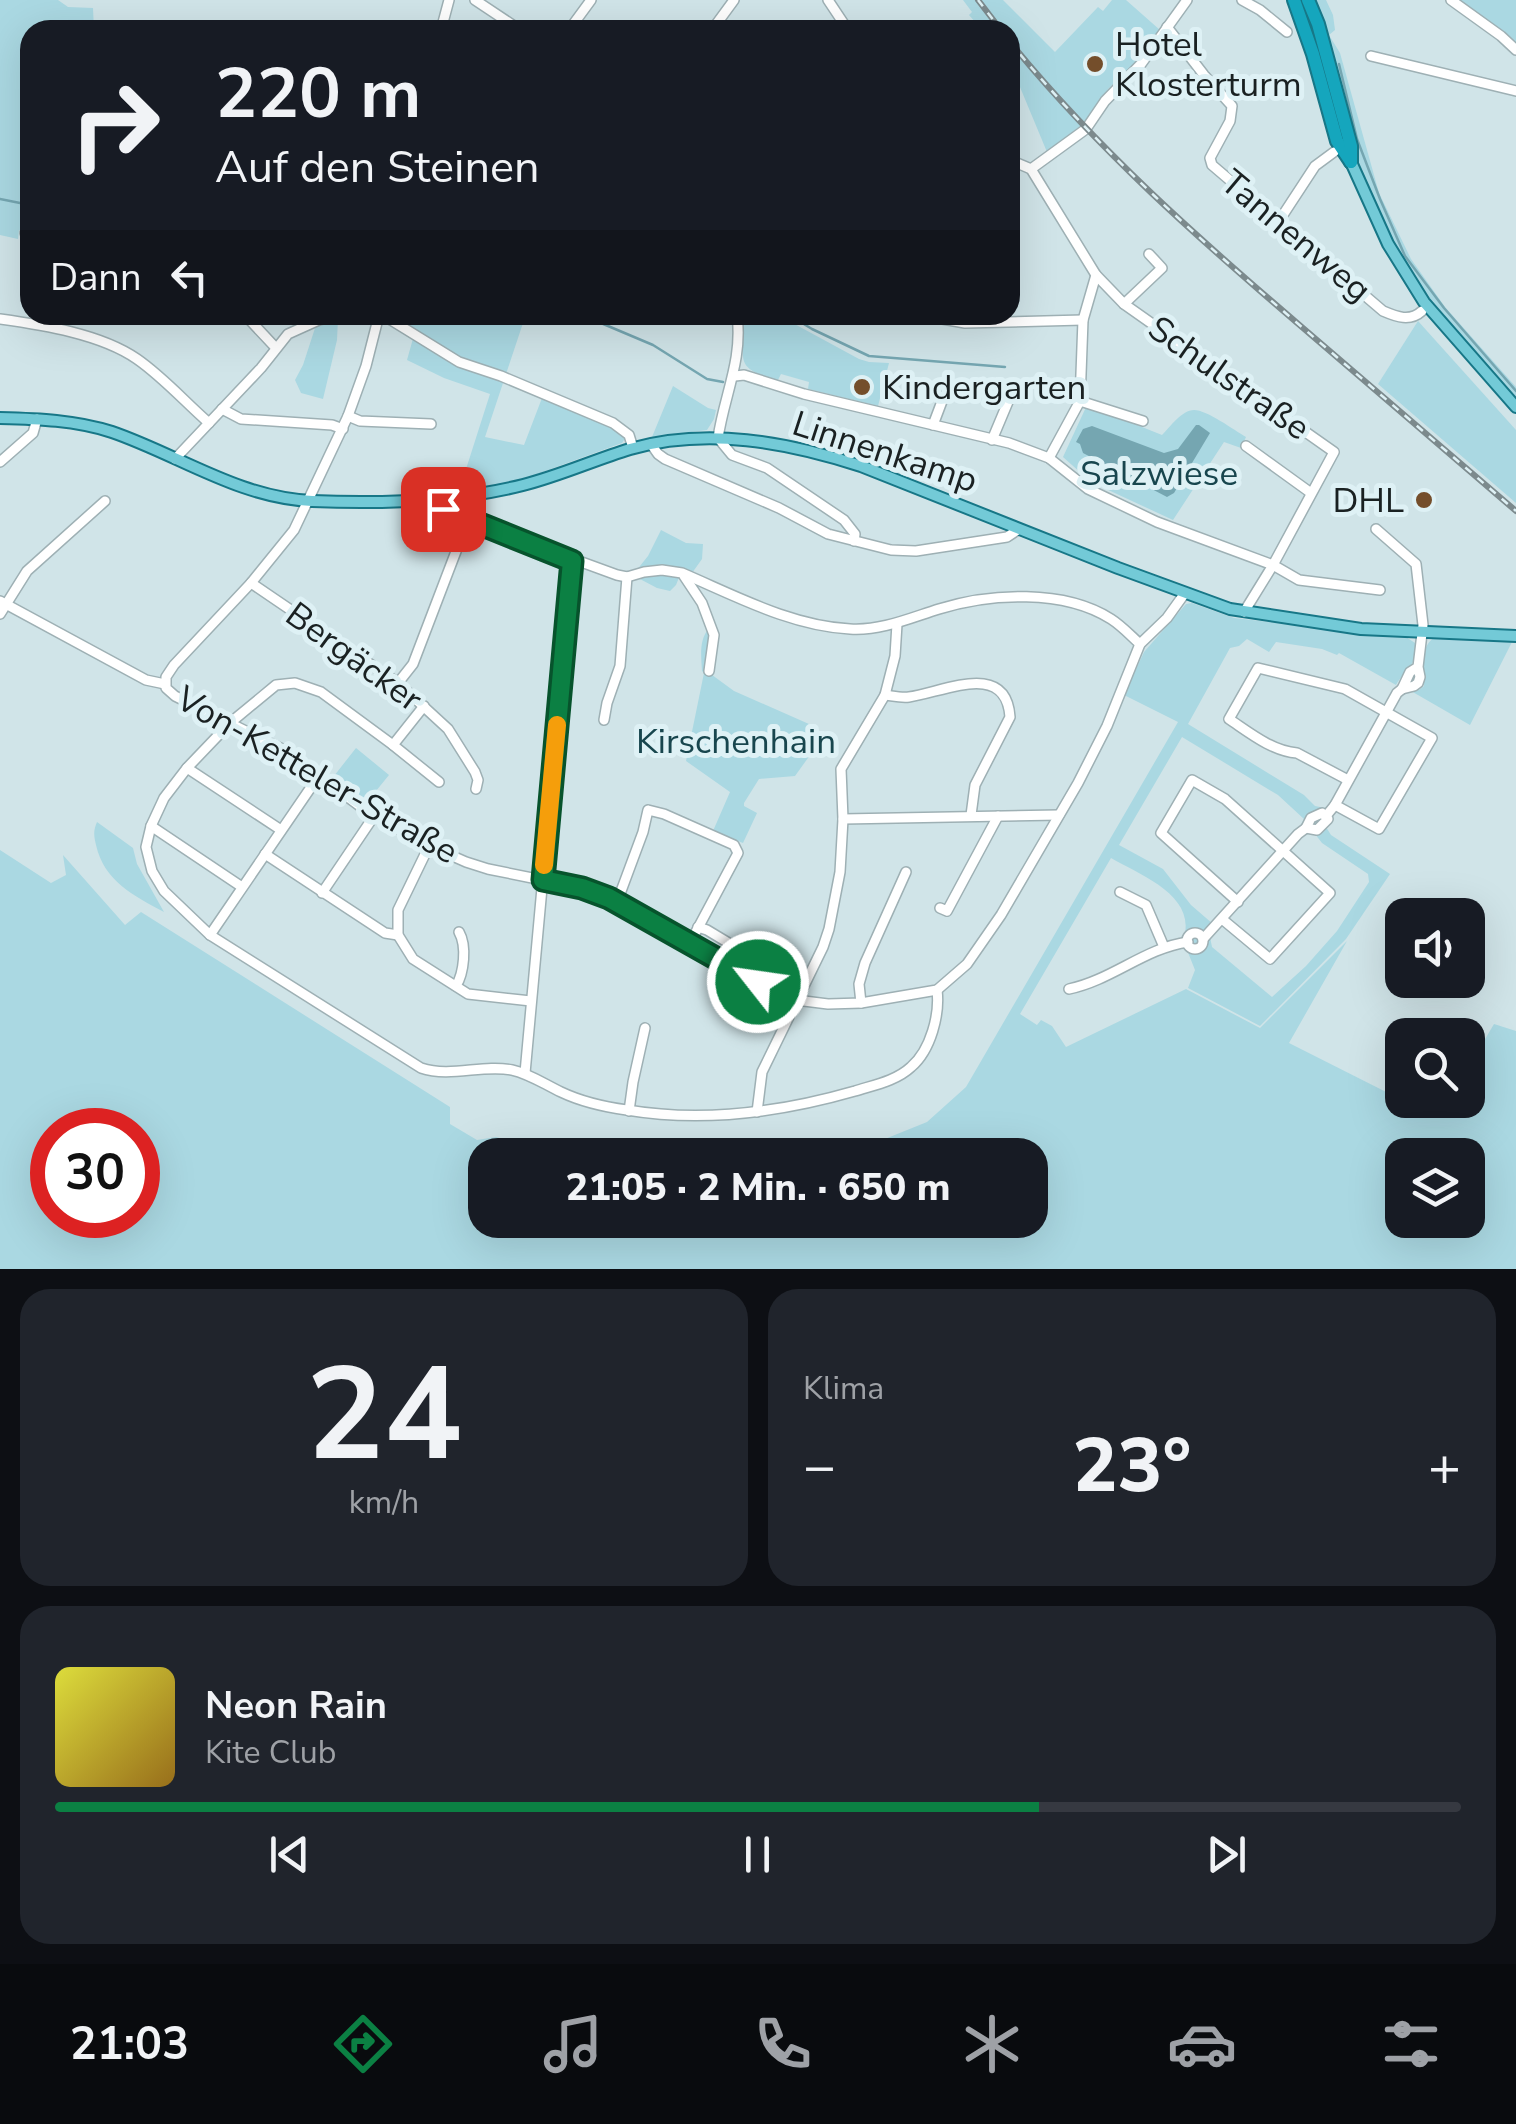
<!DOCTYPE html>
<html lang="de">
<head>
<meta charset="utf-8">
<style>
	body { margin:0; font-family:"Nunito Sans",sans-serif; background:#20242c; color:#f1f3f6; height:100vh; display:flex; flex-direction:column; font-size:38px; white-space:nowrap }
	* { box-sizing:border-box; margin:0 }
	p { font-size:32px; color:#9ea1a6 }
	.icon { flex:none; width:55px; height:55px; fill:none; stroke:currentColor; stroke-width:2; stroke-linecap:round; stroke-linejoin:round }
	.map { position:relative; height:1269px; overflow:hidden }
	.panel { display:flex; flex-direction:column; gap:20px; padding:20px; background:#0d0f14; flex:1 }
	.panel>* { flex:none }
	.banner { position:absolute; left:20px; top:20px; width:1000px; height:305px; border-radius:30px; box-shadow:0 10px 40px #0002; background:#171b24; color:#f1f3f6; overflow:hidden }
	.controls { position:absolute; left:1385px; top:898px; display:grid; gap:20px }
	.controls a { display:grid; place-items:center; width:100px; height:100px; border-radius:20px; background:#171b24; box-shadow:0 10px 40px #0002; font-size:50px }
	.speed { position:absolute; left:30px; top:1108px; display:flex; gap:20px; font-size:50px; font-weight:700; text-align:center }
	.speed>* { display:grid; place-content:center; width:130px; height:130px; border-radius:50%; background:#171b24; box-shadow:0 10px 40px #0002; line-height:1 }
	.speed .limit { border:15px solid #d22; background:#fff; color:#111 }
	.pin { position:absolute; display:grid; place-items:center; width:85px; height:85px; color:#fff; margin:-42px; border-radius:20px; box-shadow:0 5px 15px #0006 }
	.me { position:absolute; width:110px; margin:-55px; rotate:300deg; stroke-linejoin:round; filter:drop-shadow(0 0 8px #0008) }
	.turn { display:flex; align-items:center; gap:35px; height:210px; padding:0 30px; font-size:45px }
	.turn .icon { width:130px; height:130px; stroke-width:2.5 }
	.turn b { display:block; font-size:70px; line-height:85px }
	.then { display:flex; align-items:center; height:95px; padding:0 30px; background:#0003; gap:20px; font-size:38px }
	.big { font-size:75px; font-weight:800; line-height:1.1 }
	.panel .widget { flex:1; display:flex; flex-direction:column; justify-content:center; gap:15px; min-width:0; padding:0 35px; border-radius:30px; background:#20242c }
	.panel .dial { align-items:center; gap:0 }
	.dial b { font-size:130px; line-height:1 }
	.song { display:flex; align-items:center; gap:30px }
	.cover { width:120px; height:120px; border-radius:15px; background:linear-gradient(135deg,hsl(60 70% 55%),hsl(40 70% 35%)) }
	.played { height:10px; border-radius:5px; background:linear-gradient(90deg,#0b8043 70%,#363941 70%) }
	.keys { display:flex; justify-content:space-around; direction:ltr }
	.heat { display:flex; justify-content:space-between; align-items:center; font-size:55px; direction:ltr }
	.panel .tiles { flex:1; display:grid; gap:20px; grid-template-columns:1fr 1fr }
	.widget:last-child { grid-column:span 2 }
	.trip { position:absolute; left:468px; top:1138px; width:580px; height:100px; border-radius:30px; background:#171b24; box-shadow:0 10px 40px #0002; font-weight:800; line-height:100px; text-align:center }
	.dock { display:flex; height:160px; justify-content:space-around; align-items:center; background:#090b0e; color:#9ea1a6 }
	.dock .icon { width:70px; height:70px }
	.dock .active { color:#0b8043 }
	.dock b { font-size:45px; color:#f1f3f6 }
	.map>svg:first-child { display:block }
	.green { fill:#aad8e2; fill-rule:evenodd }
	.water { fill:#75a6b1 }
	.lines { fill:none; stroke-linecap:round; stroke-linejoin:round }
	.stream { stroke:#75a6b1; stroke-width:2.5 }
	.minor-casing { stroke:#9eb0b4; stroke-width:12 }
	.major-casing { stroke:#177787; stroke-width:14 }
	.highway-casing { stroke:#177787; stroke-width:16 }
	.minor { stroke:#fff; stroke-width:9 }
	.major { stroke:#73cad7; stroke-width:10 }
	.highway { stroke:#15a6bd; stroke-width:12 }
	.rail-casing { stroke:#7c8a8d; stroke-width:6 }
	.rail { stroke:#def1f5; stroke-width:2.5; stroke-dasharray:8; stroke-linecap:butt }
	.route-casing { stroke:#07532c; stroke-width:25 }
	.route { stroke:#0b8043; stroke-width:18 }
	.slow { stroke:#f59e0b; stroke-width:18 }
	.poi-dot { fill:#744e2b; stroke:#def1f5; stroke-width:4 }
	.labels { text-anchor:middle; dominant-baseline:central; stroke-width:10; stroke-linejoin:round; paint-order:stroke }
	.poi-label { font-size:35px; fill:#1a2122; stroke:#def1f5; text-anchor:start }
	.street-label { font-size:35px; fill:#1a2122; stroke:#def1f5 }
	.park-label { font-size:35px; fill:#18464e; stroke:#def1f5 }
</style>
</head>
<body>
<div class="map">
<svg width="1516" height="1269" viewBox="0 0 1516 1269">
	<rect width="100%" height="100%" fill="#d0e4e8"/>
	<!-- green -->
	<g class="green">
		<polygon points="0,0 58,0 68,7 93,8 94,30 30,30 30,232 19,230 18,239 0,235"/>
		<polygon points="963,0 1003,0 1055,52 1098,7 1103,11 1112,0 1126,0 1160,30 1138,61 1108,89 1087,121 1047,152 1010,63 1010,30 982,30 969,15 972,12"/>
		<path d="M1313,0h13l7,15 2,15 -6,5 11,18 39,140 32,66 34,48 71,80v16c-36,-42 -78,-83 -107,-130 -51,-82 -70,-181 -96,-273z"/>
		<polygon points="1456,0 1516,0 1516,46"/>
		<polygon points="393,315 525,317 485,437 524,445 542,398 615,426 626,437 622,443 518,481 459,491 490,394 444,378 407,360 414,335 409,328"/>
		<path d="M744,315h34l81,44 10,3 20,1 -11,43 -70,-17 1,-7 -28,-8 -3,6c-49,-12 -32,-23 -34,-65z"/>
		<polygon points="338,319 337,340 323,399 301,393 295,380 303,365 316,325"/>
		<polygon points="1418,321 1516,430 1516,503 1378,384"/>
		<polygon points="673,386 708,408 716,410 714,419 707,430 652,437"/>
		<path d="M1087,405l75,30c8,-8 20,-25 32,-25 13,0 40,20 52,27l-5,11 -17,-6 -51,78 -82,-38 -28,-25z"/>
		<polygon points="661,530 686,543 703,544 702,559 692,573 680,575 676,585 670,591 657,588 638,578 636,571 648,556"/>
		<path d="M1192,603l42,15 172,19 9,6c4,21 -9,25 -19,42l-57,-32 -2,2 -15,-6 -46,-7 -7,10 -22,-13 -8,7 -9,2 -42,76 116,71 11,11 10,2 7,9 -6,10 5,8 59,39 -44,65 -86,87 -72,-38 7,-18 -8,-20 -5,-7c19,-46 -40,-67 -71,-85l-91,156 17,11 4,-5 11,6 14,21 120,-58 74,39 87,-87 -58,102 113,57 37,15 9,-15h20v-32l26,-44 22,7v238h-1516v-419l51,33 15,-8 -3,-20 62,70 16,-13 309,195v17l27,16 19,-3 30,9 52,9h-93v65h545v-65h-197l27,-6 67,-27 39,-35 212,-365 -54,-27 20,-43 42,-48zM1182,737l96,58 26,24 -3,6 5,8 9,1 7,9 46,31 1,8 -32,49 -31,35 -34,31 -60,-50 -2,-10 3,-13 -22,-19 -28,-36 -44,-24zM52,1130h86v85h-86zM1402,1155h66v65h-66z"/>
		<path d="M709,628l3,7 -4,37 26,19 84,37v16l-23,32 -36,3 -15,24v3l13,7 -14,30 -30,-12 17,-39 -44,-31 18,-88 -2,-2c-1,-16 -3,-31 7,-43z"/>
		<path d="M1434,638l78,4 -42,83 -59,-34 8,-1 5,-4c1,-16 -5,-39 10,-48z"/>
		<polygon points="356,748 389,775 367,802 352,791 354,788 350,785 348,787 334,776"/>
		<path d="M97,822l36,26 4,16 27,48c-30,-16 -60,-31 -68,-67 -2,-9 -3,-14 1,-23z"/>
	</g>
	<!-- water -->
	<polygon class="water" points="1196,425 1199,425 1210,433 1174,493 1167,497 1083,453 1080,444 1076,442 1083,429 1092,426 1164,453 1178,449"/>
	<g class="lines">
		<!-- stream -->
		<g class="stream">
			<polyline points="1339,64 1357,139 1380,199 1405,256 1444,308 1516,391"/>
			<polyline points="0,199 30,205"/>
			<polyline points="582,315 653,345 707,379 723,382"/>
			<polyline points="789,315 812,329 869,356 1005,367"/>
		</g>
		<defs>
			<g id="minor">
				<polyline points="475,0 520,30"/>
				<polyline points="828,0 848,30"/>
				<polyline points="1242,0 1260,10 1287,32"/>
				<polyline points="1451,0 1501,36 1516,50"/>
				<path d="M1167,27l37,48 28,31 -2,15 -20,37 2,7 171,146c14,6 27,11 39,0"/>
				<polyline points="441,30 449,0"/>
				<polyline points="569,30 591,0"/>
				<polyline points="712,30 734,0"/>
				<polyline points="1371,56 1516,91"/>
				<polyline points="1010,160 1031,169 1096,275 1124,304 1334,452 1273,565 1244,612"/>
				<polyline points="1031,169 1086,129 1105,101 1141,64 1187,0"/>
				<polyline points="1279,221 1315,166 1334,152"/>
				<polyline points="25,233 30,234"/>
				<polyline points="1124,304 1162,268 1149,254"/>
				<polyline points="245,315 275,347"/>
				<polyline points="379,315 366,366 348,416 294,530 251,583 174,665 166,677 166,688 175,696 286,751 365,810 423,843 466,862 488,869 572,886 600,894 770,989 796,1000 828,1004 861,1003 937,990 967,964 1001,915 1078,783 1107,726 1140,644 1167,618 1185,593"/>
				<polyline points="379,315 386,317 459,362 501,376 613,423 629,435 633,448"/>
				<polyline points="603,315 614,319"/>
				<path d="M737,315c6,45 -13,81 -19,123l14,17 35,13 77,52 11,14 -1,7"/>
				<polyline points="920,315 965,323 1083,320"/>
				<path d="M0,319c43,6 101,15 137,40 26,18 48,43 72,64"/>
				<polyline points="735,376 744,375 804,394 1009,443 1049,458 1088,489 1157,522 1273,565 1299,580 1380,590"/>
				<polyline points="1080,401 1143,421"/>
				<polyline points="222,409 241,419 332,425 343,429"/>
				<polyline points="348,416 360,421 431,424"/>
				<polyline points="933,425 944,396"/>
				<polyline points="992,440 1013,390"/>
				<polyline points="651,444 658,454 665,459 779,508 828,534 891,550 916,551 1007,537 1019,529"/>
				<polyline points="1246,446 1311,493"/>
				<polyline points="1049,458 1080,401 1083,320 1096,275"/>
				<polyline points="175,459 261,368 288,334 319,320 343,315"/>
				<polyline points="0,462 33,433 37,419"/>
				<path d="M435,499l8,10 10,6 164,60 10,2 17,-5 18,-2 20,3c54,23 109,53 168,56 31,2 60,-11 89,-20 51,-16 125,-20 172,10 11,7 20,17 29,25"/>
				<polyline points="1376,529 1416,564 1423,625 1418,667 1420,677 1418,683 1414,686 1402,689 1410,672 1418,667"/>
				<polyline points="684,576 702,603 714,635 709,671"/>
				<polyline points="251,583 398,683 448,729 475,772 478,780 476,789"/>
				<polyline points="0,601 146,680 165,684"/>
				<polyline points="0,614 27,571 105,501"/>
				<polyline points="398,683 413,664 468,520"/>
				<path d="M885,695c8,1 16,3 24,2 35,-5 97,-37 101,20l-35,68 -4,30"/>
				<polyline points="424,706 393,745 439,782"/>
				<polyline points="604,720 607,703 620,666 627,577"/>
				<path d="M393,745l-72,-53 -26,-9 -19,2 -46,38 -43,45 -23,30 -13,28 -5,21 6,24 12,20 46,44 211,133c30,10 61,-4 91,2 18,4 32,14 49,22 21,10 44,15 66,18 77,13 155,2 228,-19 19,-6 41,-10 56,-24 20,-17 29,-53 26,-77"/>
				<polyline points="187,768 281,830"/>
				<path d="M1335,805l44,24 53,-91 -87,-49 -87,-21 -29,51c21,14 43,32 68,34l51,27"/>
				<polygon points="1322,813 1328,819 1317,830 1306,828 1311,818"/>
				<polyline points="1326,816 1335,805 1397,693 1402,689"/>
				<polyline points="843,819 1059,815"/>
				<polyline points="151,826 242,887"/>
				<polyline points="429,846 398,910 398,935 413,959 468,994 531,1001"/>
				<polyline points="265,854 385,933 398,935"/>
				<polyline points="1120,892 1146,905 1164,947"/>
				<polyline points="322,893 374,816"/>
				<polyline points="617,902 643,832 648,810 664,814 734,845 738,853 690,943"/>
				<polyline points="940,908 947,911 998,816"/>
				<polyline points="1222,919 1270,959 1330,893 1225,799 1192,780 1161,833 1238,902"/>
				<polyline points="698,927 707,930 772,969 775,976 770,989"/>
				<circle cx="1195" cy="941" r="8"/>
				<polyline points="210,935 320,774"/>
				<polyline points="1203,939 1298,834 1306,828"/>
				<path d="M456,986c8,-13 11,-40 3,-54"/>
				<path d="M1069,989c43,-9 76,-41 119,-47"/>
				<polyline points="861,1003 859,984 865,963 906,872"/>
				<polyline points="525,1073 572,561"/>
				<polyline points="629,1111 633,1082 645,1028"/>
				<polyline points="757,1112 762,1072 823,947 829,929 840,872 843,819 841,769 885,695 895,656 897,624"/>
			</g>
			<g id="major">
				<polyline points="1351,162 1388,244 1424,302 1516,407"/>
				<path d="M0,418c38,1 75,2 112,14 67,23 127,66 200,69 69,3 143,1 211,-16 36,-9 71,-25 107,-36 77,-22 157,-7 231,17l257,102 112,41 131,20 155,7"/>
			</g>
			<g id="highway">
				<polyline points="1294,0 1313,54 1337,141 1351,162"/>
				<polyline points="1308,0 1318,24 1351,146 1351,162"/>
			</g>
		</defs>
		<!-- minor casing -->
		<use href="#minor" class="minor-casing"/>
		<!-- major casing -->
		<use href="#major" class="major-casing"/>
		<!-- highway casing -->
		<use href="#highway" class="highway-casing"/>
		<!-- minor -->
		<use href="#minor" class="minor"/>
		<!-- major -->
		<use href="#major" class="major"/>
		<!-- highway -->
		<use href="#highway" class="highway"/>
		<defs>
			<g id="rail">
				<polyline points="978,0 1001,30"/>
				<path d="M1010,42c87,107 189,197 293,286 71,61 142,122 213,183"/>
			</g>
		</defs>
		<!-- rail casing -->
		<use href="#rail" class="rail-casing"/>
		<!-- rail -->
		<use href="#rail" class="rail"/>
	</g>
	<g class="lines">
		<defs>
			<polyline id="route" points="443,509 572,561 543,880 582,888 609,898 758,982"/>
		</defs>
		<!-- route casing -->
		<use href="#route" class="route-casing"/>
		<!-- route -->
		<use href="#route" class="route"/>
		<!-- slow -->
		<polyline class="slow" points="544,865 557,725"/>
	</g>
	<!-- markers -->
	<g class="poi-dot">
		<circle cx="1095" cy="64" r="10"/>
		<circle cx="862" cy="387" r="10"/>
		<circle cx="1424" cy="500" r="10"/>
	</g>
	<g class="labels">
		<!-- poi labels -->
		<g class="poi-label">
			<text x="1115" y="44">Hotel<tspan x="1115" dy="40">Klosterturm</tspan></text>
			<text x="882" y="387">Kindergarten</text>
			<text x="1404" y="500" text-anchor="end">DHL</text>
		</g>
		<!-- street labels -->
		<g class="street-label">
			<text transform="translate(1296 236) rotate(40)">Tannenweg</text>
			<text transform="translate(1229 378) rotate(35)">Schulstraße</text>
			<text transform="translate(885 452) rotate(18)">Linnenkamp</text>
			<text transform="translate(354 657) rotate(36)">Bergäcker</text>
			<text transform="translate(317 775) rotate(30)">Von-Ketteler-Straße</text>
		</g>
		<!-- park labels -->
		<g class="park-label">
			<text x="1159" y="473">Salzwiese</text>
			<text x="736" y="741">Kirschenhain</text>
		</g>
	</g>
</svg>
<div class="controls">
<a><svg class="icon" aria-label="sound" viewBox="0 0 24 24"><path d="M4 9h4l5-4v14l-5-4H4zM17 9q2 3 0 6"/></svg></a>
<a><svg class="icon" aria-label="search" viewBox="0 0 24 24"><circle cx="10" cy="10" r="6"/><path d="M15 15l6 6"/></svg></a>
<a><svg class="icon" aria-label="layers" viewBox="0 0 24 24"><path d="M12 4l9 5-9 5-9-5zM3 14l9 5 9-5"/></svg></a>
</div>
<div class="speed"><div class="limit">30</div></div>
<div class="pin" style="left:443px;top:509px;background:#d93025"><svg class="icon" aria-label="arrive" viewBox="0 0 24 24"><path d="M6 21V4h12l-3 4 3 4H6"/></svg></div>
<svg class="me" style="left:758px;top:982px" viewBox="-20 -20 40 40"><circle r="17" fill="#0b8043" stroke="#fff" stroke-width="3"/><path d="M0-11L8 9 0 5-8 9z" fill="#fff"/></svg>
<div class="trip">21:05 · 2 Min. · 650 m</div>
<div class="banner">
<div class="turn"><svg class="icon" aria-label="right" viewBox="0 0 24 24"><path d="M7 20v-9h11M14 6l5 5-5 5"/></svg><div><b>220 m</b>Auf den Steinen</div></div>
<div class="then">Dann<svg class="icon" aria-label="left" viewBox="0 0 24 24"><path d="M17 20v-9H6M10 6l-5 5 5 5"/></svg></div>
</div>
</div>
<section class="panel">
<div class="tiles">
<div class="widget dial"><b>24</b><p>km/h</p></div>
<div class="widget"><p>Klima</p>
<div class="heat"><a>−</a><b class="big">23°</b><a>+</a></div>
</div>
<div class="widget">
<div class="song"><i class="cover"></i><div><b>Neon Rain</b><p>Kite Club</p></div></div>
<div class="played"></div>
<div class="keys"><svg class="icon" aria-label="previous" viewBox="0 0 24 24"><path d="M18 5L8 12l10 7zM5 5v14"/></svg><svg class="icon" aria-label="pause" viewBox="0 0 24 24"><path d="M8 5v14M16 5v14"/></svg><svg class="icon" aria-label="next" viewBox="0 0 24 24"><path d="M6 5l10 7-10 7zM19 5v14"/></svg></div>
</div>
</div>
</section>
<nav class="dock">
<b>21:03</b>
<svg class="icon active" aria-label="directions" viewBox="0 0 24 24"><path d="M12 3l9 9-9 9-9-9zM9 14v-3h6M13 9l2 2-2 2"/></svg>
<svg class="icon" aria-label="music" viewBox="0 0 24 24"><path d="M9 18V5l10-2v13"/><circle cx="6" cy="18" r="3"/><circle cx="16" cy="16" r="3"/></svg>
<svg class="icon" aria-label="phone" viewBox="0 0 24 24"><path d="M5 4h4l2 5-3 2q2 4 5 5l2-3 5 2v4C11 20 4 13 5 4z"/></svg>
<svg class="icon" aria-label="climate" viewBox="0 0 24 24"><path d="M12 3v18M4 7l16 10M4 17L20 7"/></svg>
<svg class="icon" aria-label="car" viewBox="0 0 24 24"><path d="M5 17H2v-5l4-1 3-4h7l3 4 3 1v5h-3M9 17h6M6 11h13"/><circle cx="7" cy="17" r="2"/><circle cx="17" cy="17" r="2"/></svg>
<svg class="icon" aria-label="filters" viewBox="0 0 24 24"><path d="M4 7h16M4 17h16"/><circle cx="9" cy="7" r="2"/><circle cx="15" cy="17" r="2"/></svg>
</nav>
</body>
</html>
